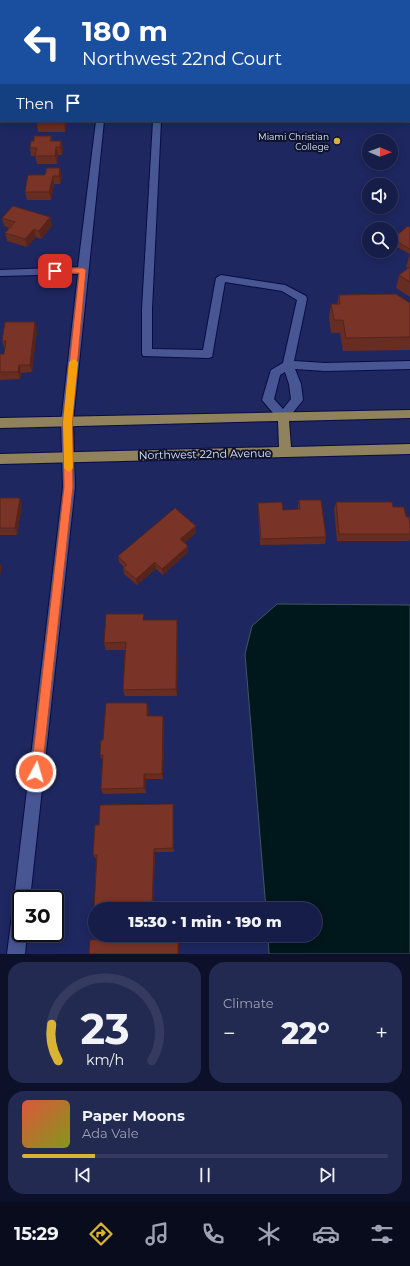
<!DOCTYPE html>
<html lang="en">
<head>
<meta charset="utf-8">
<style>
	body { margin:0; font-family:Montserrat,sans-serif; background:#232a52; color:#f1f3f6; height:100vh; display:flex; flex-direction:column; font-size:15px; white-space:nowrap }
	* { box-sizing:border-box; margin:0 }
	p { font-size:13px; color:#9ea2b4 }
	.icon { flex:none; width:22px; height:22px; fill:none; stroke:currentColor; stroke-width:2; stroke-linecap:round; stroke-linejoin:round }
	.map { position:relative; height:954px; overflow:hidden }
	.drawer { display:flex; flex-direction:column; gap:8px; padding:8px; background:#0c1028; flex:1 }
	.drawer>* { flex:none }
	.banner { position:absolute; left:0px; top:0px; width:410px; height:122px; box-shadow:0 2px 10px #0003,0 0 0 1px #353b60; background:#1a4fa0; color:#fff; overflow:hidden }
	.needle { width:26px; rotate:91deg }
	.fabs { position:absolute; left:362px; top:134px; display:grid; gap:8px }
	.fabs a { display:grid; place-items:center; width:36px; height:36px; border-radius:50%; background:#161d48; box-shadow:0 2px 10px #0003,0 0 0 1px #353b60; font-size:20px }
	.speed { position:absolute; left:12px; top:890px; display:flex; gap:8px; font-size:20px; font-weight:700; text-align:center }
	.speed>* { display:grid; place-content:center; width:52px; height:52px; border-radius:50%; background:#161d48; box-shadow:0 2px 10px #0003,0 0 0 1px #353b60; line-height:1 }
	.speed .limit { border:2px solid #111; border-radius:6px; background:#fff; color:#111 }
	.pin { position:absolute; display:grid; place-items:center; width:34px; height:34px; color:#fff; margin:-17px; border-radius:8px; box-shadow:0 2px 6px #0006 }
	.me { position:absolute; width:44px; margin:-22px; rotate:6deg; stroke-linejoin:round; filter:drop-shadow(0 0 3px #0008) }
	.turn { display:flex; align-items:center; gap:14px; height:84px; padding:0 16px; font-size:18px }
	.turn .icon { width:52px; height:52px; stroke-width:2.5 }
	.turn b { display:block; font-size:28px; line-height:34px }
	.then { display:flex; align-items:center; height:38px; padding:0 16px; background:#0003; gap:8px; font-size:15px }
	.big { font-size:30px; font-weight:800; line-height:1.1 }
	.drawer .tile { flex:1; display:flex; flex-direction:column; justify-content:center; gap:6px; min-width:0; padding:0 14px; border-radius:16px; background:#232a52 }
	.drawer .dial { align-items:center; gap:0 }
	.dial svg { height:104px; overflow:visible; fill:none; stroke:#353b60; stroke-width:7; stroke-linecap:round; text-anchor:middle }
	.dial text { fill:#f1f3f6; stroke:none }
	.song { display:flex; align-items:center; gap:12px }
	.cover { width:48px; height:48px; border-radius:6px; background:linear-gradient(135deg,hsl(10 70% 55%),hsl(70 70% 35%)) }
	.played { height:4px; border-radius:2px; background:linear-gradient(90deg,#d9b334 20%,#353b60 20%) }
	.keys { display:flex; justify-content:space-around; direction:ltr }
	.heat { display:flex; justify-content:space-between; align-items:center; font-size:22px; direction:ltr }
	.drawer .tiles { flex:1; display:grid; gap:8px; grid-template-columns:1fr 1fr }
	.tile:last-child { grid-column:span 2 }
	.trip { position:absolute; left:88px; top:902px; width:234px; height:40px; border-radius:20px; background:#161d48; box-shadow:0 2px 10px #0003,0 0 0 1px #353b60; font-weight:800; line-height:40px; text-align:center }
	.dock { display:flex; height:64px; justify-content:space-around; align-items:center; background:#090c1d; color:#9ea2b4 }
	.dock .icon { width:28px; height:28px }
	.dock .current { color:#d9b334 }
	.dock b { font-size:18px; color:#f1f3f6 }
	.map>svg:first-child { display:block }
	.water { fill:#00171c; stroke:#435560 }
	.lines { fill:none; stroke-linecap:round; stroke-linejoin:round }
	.minor-casing { stroke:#0a0c43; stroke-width:2 }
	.major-casing { stroke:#0a0c43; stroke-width:2 }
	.minor { fill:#485794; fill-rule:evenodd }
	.major { fill:#8f825c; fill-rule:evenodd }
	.wall { fill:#682d22 }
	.shaded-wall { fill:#55241b }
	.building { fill:#793427; stroke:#55241b }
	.route { fill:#ff7043; stroke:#a6492c }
	.slow { fill:#f59e0b }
	.poi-dot { fill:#d9b334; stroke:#0f142d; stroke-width:1.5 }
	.labels { text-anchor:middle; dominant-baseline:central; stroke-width:4; stroke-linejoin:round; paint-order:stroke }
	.far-poi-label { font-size:9px; fill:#e0e7fd; stroke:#0f142d; text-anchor:end }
	.street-label { font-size:11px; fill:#e0e7fd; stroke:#0f142d }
</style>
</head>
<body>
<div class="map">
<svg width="410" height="954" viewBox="0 0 410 954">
	<rect width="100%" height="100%" fill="#1e2760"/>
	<!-- water -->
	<polygon class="water" points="277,604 410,605 410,954 269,954 268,935 315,935 315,909 266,909 245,654 252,626"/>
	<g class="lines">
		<defs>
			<g id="minor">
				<polygon points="111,0 117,0 118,1 110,1"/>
				<rect x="409" y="40" width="1" height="4"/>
				<polygon points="96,121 104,121 73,422 75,487 30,899 21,899 21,933 27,933 25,954 7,954 13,907 15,902 14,899 63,487 61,422 78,274 0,276 0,270 78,267"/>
				<path d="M153,121h8l-9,188v40l51,1 13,-72 5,-3 64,10 21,11 1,3 -13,62 31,2 85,-2v8l-85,2 -30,-2 6,15 2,16 -16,20 -4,1 -4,-1 -17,-20 9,-30 12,-7 14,-63 -15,-9 -57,-9 -13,75 -4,1 -65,-2 -1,-3v-44zM285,372l4,12 2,15 -8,10 -9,-10 6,-24z"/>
			</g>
			<polygon id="major" points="410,410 410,418 289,421 291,447 410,444 410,454 0,464 0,454 279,447 278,421 0,428 0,418"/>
		</defs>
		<!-- minor casing -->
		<use href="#minor" class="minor-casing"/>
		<!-- major casing -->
		<use href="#major" class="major-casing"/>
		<!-- minor -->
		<use href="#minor" class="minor"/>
		<!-- major -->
		<use href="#major" class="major"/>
	</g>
	<!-- wall -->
	<g class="wall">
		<polygon points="0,0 15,0 14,1 1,1 1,7 0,7"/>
		<polygon points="70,0 91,0 90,1 70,1"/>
		<rect x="0" y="10" width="1" height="16"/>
		<polygon points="37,121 67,121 65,132 38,132 37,124"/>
		<polygon points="51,136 52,141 61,141 63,149 62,155 58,155 57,164 37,164 35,156 31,156 30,148 34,141"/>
		<polygon points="45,175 62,176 60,184 54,184 51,200 27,200 25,192"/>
		<polygon points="50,217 52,226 41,239 36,237 27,247 7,241 5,233 9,228 4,226 2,218"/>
		<polygon points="410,227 410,297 396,288 399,275 408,268 406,267 410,254 391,244 392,239"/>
		<polygon points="339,295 410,303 410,350 343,351 340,333 331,333 329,317 331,304 337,304"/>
		<polygon points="37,329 32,372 21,373 20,379 0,380 0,354 4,354 5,349 2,341"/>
		<polygon points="0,498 22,504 17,535 0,535"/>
		<polygon points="299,500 326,537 325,544 260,545 258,509 258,503 283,510 298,509 298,507"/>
		<polygon points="336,502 406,517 410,525 410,538 409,541 337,541 334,509"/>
		<polygon points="196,526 196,533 184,543 188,546 188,552 163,575 156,569 137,585 124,574 123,568 124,567 119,562 118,556"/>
		<polygon points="145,620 177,620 178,628 177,696 125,696 123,690 125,650 106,650 104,643"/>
		<polygon points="147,703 149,709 148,716 163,716 164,722 163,779 146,779 146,793 103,794 101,789 102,760 100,755 103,740"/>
		<polygon points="173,804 174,809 174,852 155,852 153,909 95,909 95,910 94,909 96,859 93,855 99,825"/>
	</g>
	<!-- shaded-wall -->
	<g class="shaded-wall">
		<polygon points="8,0 15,0 14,1 9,1"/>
		<polygon points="64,121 67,121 65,132 64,124"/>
		<polygon points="61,141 63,149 62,155 60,147"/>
		<polygon points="56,147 58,155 57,164 55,156"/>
		<polygon points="60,168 62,176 60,184 59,176"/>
		<polygon points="53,176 54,184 51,200 49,192"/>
		<polygon points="50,217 52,226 41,239 39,231"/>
		<polygon points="34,229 36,237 27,247 25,239"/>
		<polygon points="35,322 37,329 32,372 30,365"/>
		<polygon points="19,365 21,373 20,379 18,372"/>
		<polygon points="20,498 22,504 17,535 15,528"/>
		<polygon points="196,526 196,533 181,546 180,539"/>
		<polygon points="188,546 188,552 163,575 162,569"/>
		<polygon points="155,562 156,569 137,585 136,579"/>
		<polygon points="0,563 2,567 0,576"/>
		<polygon points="177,620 178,628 177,696 176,689"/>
		<polygon points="147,703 149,709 148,723 147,716"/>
		<polygon points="163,716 164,722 163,779 162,774"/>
		<polygon points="144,774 146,779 146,793 144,788"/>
		<polygon points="173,804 174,809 174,852 173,848"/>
		<polygon points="154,849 155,852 153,909 152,909 152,908"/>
		<polygon points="178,937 179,938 179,954 178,954"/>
	</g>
	<!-- building -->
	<g class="building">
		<rect x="0" y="10" width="1" height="8"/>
		<rect x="37" y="121" width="27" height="3"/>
		<polygon points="34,136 51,136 50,141 61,141 60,147 56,147 55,156 35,156 37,148 30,148 31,141 34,141"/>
		<polygon points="47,168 60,168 59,176 53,176 49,192 25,192 28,175 45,175"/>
		<polygon points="13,206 50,217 39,231 34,229 25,239 5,233 15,222 2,218"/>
		<polygon points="408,226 410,227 410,249 392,239"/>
		<polygon points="410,267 410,282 399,275"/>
		<polygon points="396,294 410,303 410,337 346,338 343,320 334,320 331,304 340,304 339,295"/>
		<polygon points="5,322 35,322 30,365 19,365 18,372 0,372 0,354 4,354 6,341 2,341"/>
		<polygon points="0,498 20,498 15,528 0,528"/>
		<polygon points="299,500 321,500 326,537 261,539 258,503 282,502 283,510 300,509"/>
		<polygon points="336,502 392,502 393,507 404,507 406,517 409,517 410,525 410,534 339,534"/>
		<polygon points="175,508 196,526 180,539 188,546 162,569 155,562 136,579 123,568 127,565 118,556"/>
		<polygon points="106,614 144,614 143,620 177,620 176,689 123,690 126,642 104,643"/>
		<polygon points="106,703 147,703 147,716 163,716 162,774 144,774 144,788 101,789 103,755 100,755 101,740 103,740"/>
		<polygon points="173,804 173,848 154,849 152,908 94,909 97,855 93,855 95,825 99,825 100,805"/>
		<polygon points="178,937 178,954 89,954 90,940"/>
	</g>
	<!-- route -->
	<polygon class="route" points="83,268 86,270 72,422 73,487 42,772 40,776 36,778 32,776 31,772 64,487 63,422 79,273 55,274 51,271 55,268"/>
	<!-- slow -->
	<polygon class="slow" points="74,359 78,362 72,422 73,468 69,472 64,468 63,422 69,362"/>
	<!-- markers -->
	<circle class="poi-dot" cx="337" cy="141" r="4"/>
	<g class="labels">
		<!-- far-poi labels -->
		<g class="far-poi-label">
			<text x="329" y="136">Miami Christian<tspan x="329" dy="10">College</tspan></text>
		</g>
		<!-- street labels -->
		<g class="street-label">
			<text transform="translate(205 454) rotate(-1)">Northwest 22nd Avenue</text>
		</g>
	</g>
</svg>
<div class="fabs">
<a><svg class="needle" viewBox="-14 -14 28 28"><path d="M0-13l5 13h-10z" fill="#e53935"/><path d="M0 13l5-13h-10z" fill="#9ea2b4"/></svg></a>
<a><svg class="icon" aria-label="sound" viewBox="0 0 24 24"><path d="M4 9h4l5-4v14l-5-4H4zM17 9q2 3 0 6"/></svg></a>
<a><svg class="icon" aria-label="search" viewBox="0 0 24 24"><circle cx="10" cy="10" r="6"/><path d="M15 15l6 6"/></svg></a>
</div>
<div class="speed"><div class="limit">30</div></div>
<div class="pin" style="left:55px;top:271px;background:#d93025"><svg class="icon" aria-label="arrive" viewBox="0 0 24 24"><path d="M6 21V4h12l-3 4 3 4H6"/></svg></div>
<svg class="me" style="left:36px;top:772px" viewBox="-20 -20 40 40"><circle r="17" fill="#ff7043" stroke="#fff" stroke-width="3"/><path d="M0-11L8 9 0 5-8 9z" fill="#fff"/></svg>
<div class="trip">15:30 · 1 min · 190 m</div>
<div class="banner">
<div class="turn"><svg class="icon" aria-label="left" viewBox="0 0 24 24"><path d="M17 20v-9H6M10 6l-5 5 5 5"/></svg><div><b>180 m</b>Northwest 22nd Court</div></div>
<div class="then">Then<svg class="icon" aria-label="arrive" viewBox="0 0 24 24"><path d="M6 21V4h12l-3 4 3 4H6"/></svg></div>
</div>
</div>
<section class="drawer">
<div class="tiles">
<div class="tile dial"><svg viewBox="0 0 100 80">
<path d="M14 69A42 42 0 1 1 86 69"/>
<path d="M14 69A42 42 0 0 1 9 41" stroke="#d9b334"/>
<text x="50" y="56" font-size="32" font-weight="700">23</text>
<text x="50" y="72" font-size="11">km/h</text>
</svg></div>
<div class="tile"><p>Climate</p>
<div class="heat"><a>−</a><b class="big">22°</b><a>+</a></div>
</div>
<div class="tile">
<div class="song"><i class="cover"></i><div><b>Paper Moons</b><p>Ada Vale</p></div></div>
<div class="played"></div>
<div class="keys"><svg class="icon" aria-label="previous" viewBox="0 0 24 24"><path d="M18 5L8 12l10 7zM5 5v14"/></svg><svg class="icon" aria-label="pause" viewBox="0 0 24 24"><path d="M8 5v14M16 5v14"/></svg><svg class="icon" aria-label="next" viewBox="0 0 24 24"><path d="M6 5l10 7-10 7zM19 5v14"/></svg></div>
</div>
</div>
</section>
<nav class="dock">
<b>15:29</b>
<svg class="icon current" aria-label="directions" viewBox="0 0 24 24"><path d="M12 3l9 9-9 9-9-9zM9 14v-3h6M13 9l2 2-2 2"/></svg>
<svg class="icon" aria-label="music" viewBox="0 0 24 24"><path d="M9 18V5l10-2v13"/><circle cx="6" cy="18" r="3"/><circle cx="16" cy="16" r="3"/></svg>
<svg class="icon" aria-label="phone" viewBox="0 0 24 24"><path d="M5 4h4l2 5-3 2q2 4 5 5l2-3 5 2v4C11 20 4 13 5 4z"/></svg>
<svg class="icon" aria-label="climate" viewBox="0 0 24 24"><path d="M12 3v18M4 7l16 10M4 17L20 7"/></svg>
<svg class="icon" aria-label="car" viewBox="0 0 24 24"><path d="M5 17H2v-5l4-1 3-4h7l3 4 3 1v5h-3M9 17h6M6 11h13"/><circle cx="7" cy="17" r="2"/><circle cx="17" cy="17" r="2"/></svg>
<svg class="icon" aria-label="filters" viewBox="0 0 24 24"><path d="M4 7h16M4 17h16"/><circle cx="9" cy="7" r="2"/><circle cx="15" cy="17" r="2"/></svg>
</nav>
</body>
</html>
